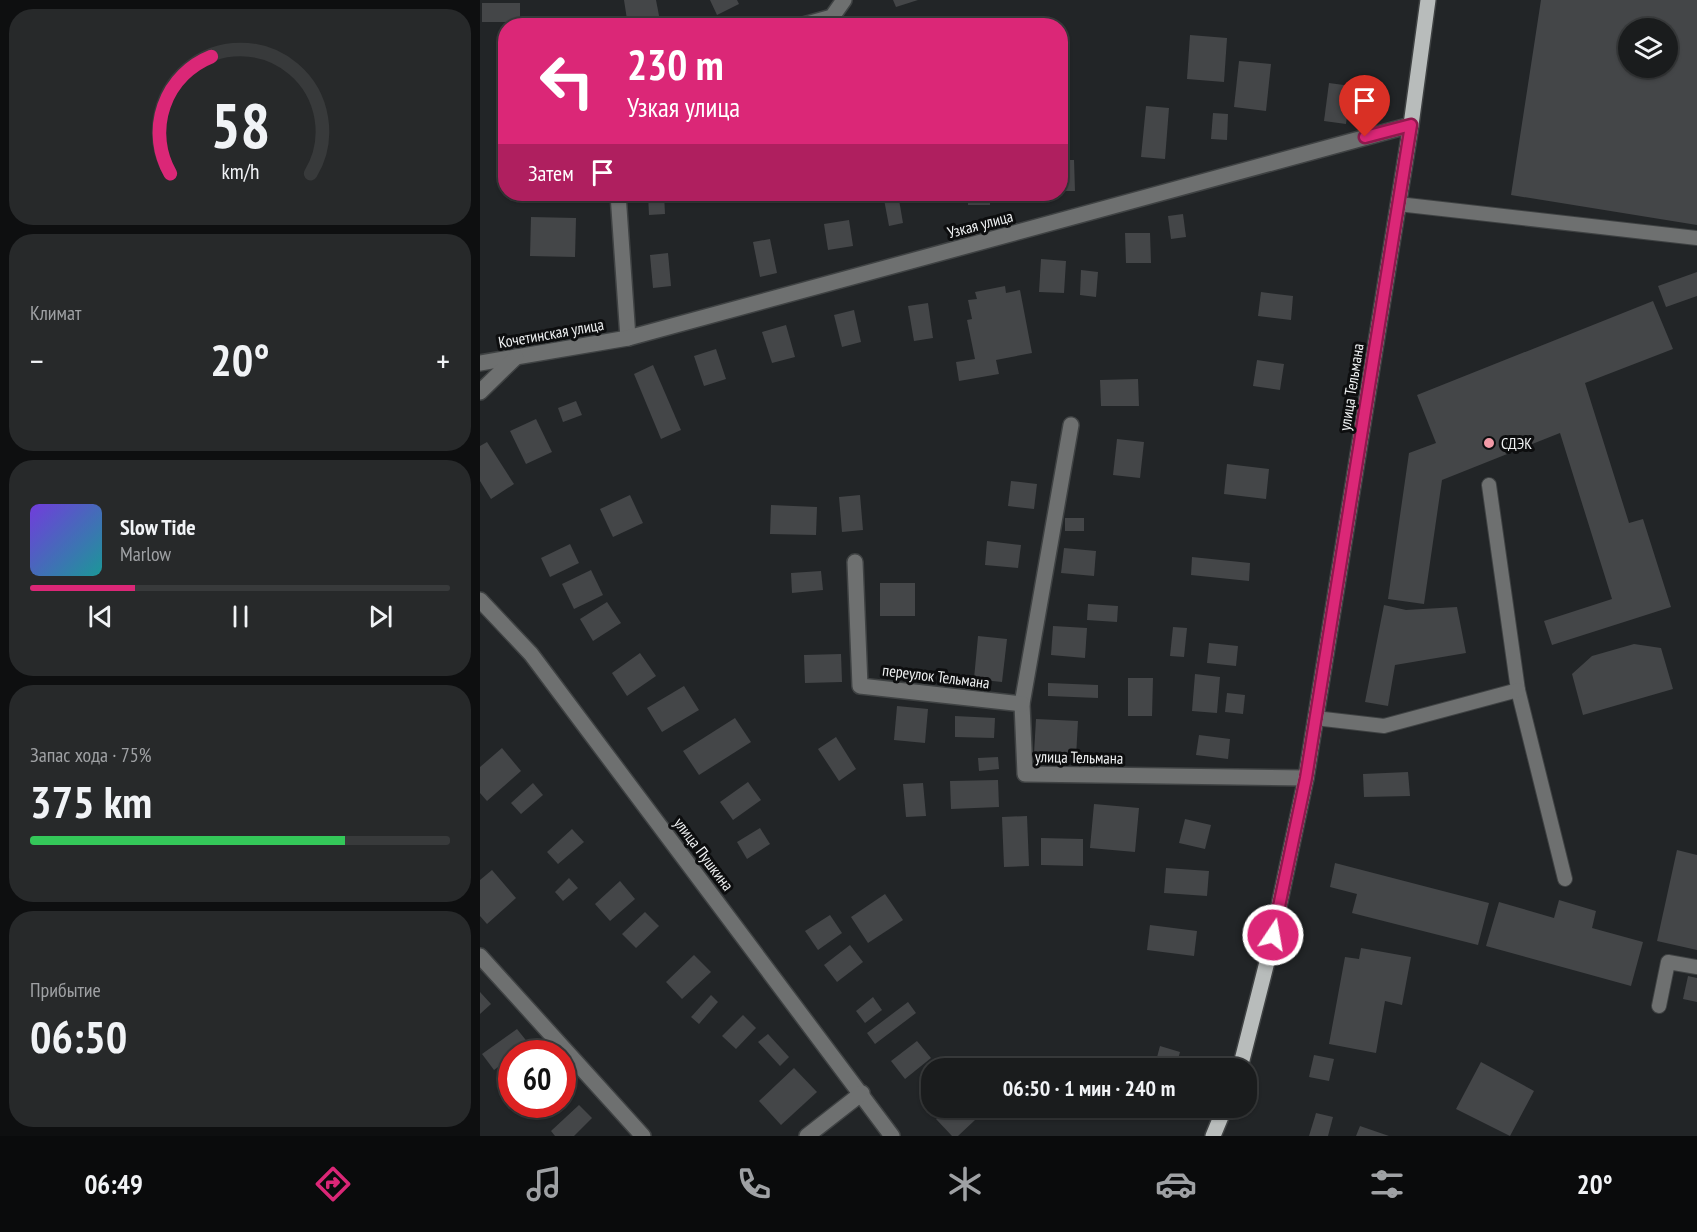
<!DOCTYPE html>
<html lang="ru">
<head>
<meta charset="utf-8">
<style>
	body { margin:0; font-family:"PT Sans Narrow",sans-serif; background:#27292a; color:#f1f3f6; height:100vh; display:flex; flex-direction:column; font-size:22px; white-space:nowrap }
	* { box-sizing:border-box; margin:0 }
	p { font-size:20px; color:#9fa1a4 }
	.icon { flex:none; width:33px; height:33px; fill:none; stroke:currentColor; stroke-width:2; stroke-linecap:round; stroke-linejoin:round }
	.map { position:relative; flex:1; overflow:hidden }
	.drawer { display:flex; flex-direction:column; gap:9px; padding:9px; background:#0e0f10; width:480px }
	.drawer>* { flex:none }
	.top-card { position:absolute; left:18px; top:18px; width:570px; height:183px; border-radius:24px; box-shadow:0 2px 4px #0004,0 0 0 2px #383a3b; background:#db2777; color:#fff; overflow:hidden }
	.tools { position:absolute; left:1138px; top:18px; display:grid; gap:12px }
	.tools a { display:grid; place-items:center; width:60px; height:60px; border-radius:50%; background:#1a1c1d; box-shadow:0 2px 4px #0004,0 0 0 2px #383a3b; font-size:30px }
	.speed { position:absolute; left:18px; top:1040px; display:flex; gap:12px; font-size:30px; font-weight:700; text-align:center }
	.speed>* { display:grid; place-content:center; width:78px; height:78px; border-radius:50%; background:#1a1c1d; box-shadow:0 2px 4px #0004,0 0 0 2px #383a3b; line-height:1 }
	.speed .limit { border:9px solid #d22; background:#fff; color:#111 }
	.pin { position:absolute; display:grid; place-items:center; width:51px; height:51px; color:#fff; margin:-62px -26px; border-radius:50% 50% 50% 0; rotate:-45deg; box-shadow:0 0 6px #0007 }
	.pin .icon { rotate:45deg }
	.me { position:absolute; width:66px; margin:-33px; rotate:12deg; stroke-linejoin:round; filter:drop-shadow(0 0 4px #0008) }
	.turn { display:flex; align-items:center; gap:21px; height:126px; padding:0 30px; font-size:27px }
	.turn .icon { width:78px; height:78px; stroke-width:2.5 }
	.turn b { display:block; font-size:42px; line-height:51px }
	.then { display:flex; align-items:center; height:57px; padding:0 30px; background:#0003; gap:12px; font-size:22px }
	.big { font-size:45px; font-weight:600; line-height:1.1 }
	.drawer .tile { flex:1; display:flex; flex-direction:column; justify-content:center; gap:9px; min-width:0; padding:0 21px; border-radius:24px; background:#27292a }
	.drawer .dial { align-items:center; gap:0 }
	.dial svg { height:156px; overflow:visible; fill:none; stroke:#383a3b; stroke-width:7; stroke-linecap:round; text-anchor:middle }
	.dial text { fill:#f1f3f6; stroke:none }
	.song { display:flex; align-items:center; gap:18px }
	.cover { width:72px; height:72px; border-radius:9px; background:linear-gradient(135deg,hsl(260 70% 55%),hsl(180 70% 35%)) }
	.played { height:6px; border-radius:3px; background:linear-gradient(90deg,#db2777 25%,#383a3b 25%) }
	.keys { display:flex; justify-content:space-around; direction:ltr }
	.heat { display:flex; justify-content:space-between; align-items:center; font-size:33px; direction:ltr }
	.charge { height:9px; border-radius:4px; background:linear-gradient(90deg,#34c759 75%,#383a3b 0) }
	.trip { position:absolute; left:441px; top:1058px; width:336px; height:60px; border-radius:24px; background:#1a1c1d; box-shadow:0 2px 4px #0004,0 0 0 2px #383a3b; font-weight:600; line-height:60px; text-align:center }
	.dock { display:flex; height:96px; justify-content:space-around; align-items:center; background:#0a0b0c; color:#9fa1a4 }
	.dock .icon { width:42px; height:42px }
	.dock .selected { color:#db2777 }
	.dock b { font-size:27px; color:#f1f3f6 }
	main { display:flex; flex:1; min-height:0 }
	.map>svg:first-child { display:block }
	.building { fill:#444648; fill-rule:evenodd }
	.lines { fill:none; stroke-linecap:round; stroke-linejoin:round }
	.lane-casing { stroke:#3f4243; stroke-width:16 }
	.street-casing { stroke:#3f4243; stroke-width:18 }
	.primary-casing { stroke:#3f4243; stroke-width:18 }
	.lane { stroke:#6e7070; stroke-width:14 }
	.street { stroke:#6e7070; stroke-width:15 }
	.primary { stroke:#b8bcbb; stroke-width:15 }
	.route-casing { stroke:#8e194d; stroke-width:15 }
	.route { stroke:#db2777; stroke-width:10 }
	.poi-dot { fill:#f39aa7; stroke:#0d0e0f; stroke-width:2 }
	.labels { text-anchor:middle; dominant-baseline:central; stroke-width:6; stroke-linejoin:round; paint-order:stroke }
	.street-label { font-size:16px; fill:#eff1f2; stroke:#0d0e0f }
	.poi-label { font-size:16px; fill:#eff1f2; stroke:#0d0e0f; text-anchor:start }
</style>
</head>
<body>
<main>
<section class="drawer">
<div class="tile dial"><svg viewBox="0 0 100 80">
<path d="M14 69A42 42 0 1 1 86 69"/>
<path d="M14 69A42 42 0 0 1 35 9" stroke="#db2777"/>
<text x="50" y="56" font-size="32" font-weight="700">58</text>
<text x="50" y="72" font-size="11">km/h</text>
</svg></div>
<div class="tile"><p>Климат</p>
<div class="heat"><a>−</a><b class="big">20°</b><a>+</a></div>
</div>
<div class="tile">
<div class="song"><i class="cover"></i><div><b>Slow Tide</b><p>Marlow</p></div></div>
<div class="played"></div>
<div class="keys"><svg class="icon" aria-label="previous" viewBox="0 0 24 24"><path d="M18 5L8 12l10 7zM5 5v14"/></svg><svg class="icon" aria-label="pause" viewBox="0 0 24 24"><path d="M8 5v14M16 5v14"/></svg><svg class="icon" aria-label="next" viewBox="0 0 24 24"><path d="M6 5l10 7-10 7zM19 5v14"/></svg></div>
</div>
<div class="tile"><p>Запас хода · 75%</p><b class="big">375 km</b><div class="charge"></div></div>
<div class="tile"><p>Прибытие</p><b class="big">06:50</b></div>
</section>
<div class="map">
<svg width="1217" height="1136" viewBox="0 0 1217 1136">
	<rect width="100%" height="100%" fill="#222527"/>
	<!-- building -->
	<g class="building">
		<polygon points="144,0 176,0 181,26 148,26"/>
		<polygon points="230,0 257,0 259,4 237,15"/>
		<polygon points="413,0 438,0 416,7"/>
		<path d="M1061,0h156v225l-186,-30zM1149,28h39v40h-39z"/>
		<rect x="2" y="3" width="38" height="19"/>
		<polygon points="710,35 747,38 744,82 707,79"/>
		<polygon points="759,61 791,64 786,111 754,107"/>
		<polygon points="849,83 871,86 866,124 844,121"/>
		<polygon points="666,106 689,108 685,159 661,157"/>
		<polygon points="733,113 748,114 747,140 731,139"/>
		<polygon points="580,160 594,160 595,191 580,191"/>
		<polygon points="168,194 184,194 185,214 169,215"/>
		<polygon points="403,194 418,194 423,223 409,226"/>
		<rect x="488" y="194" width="22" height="11"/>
		<polygon points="703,214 706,237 691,239 688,216"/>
		<polygon points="51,217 96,218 95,257 50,256"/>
		<polygon points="369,220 373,246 348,250 344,224"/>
		<polygon points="645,233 670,233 671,263 646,263"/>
		<polygon points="290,239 297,273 280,277 273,242"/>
		<polygon points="188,253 191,286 173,288 170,255"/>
		<polygon points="561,259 586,261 584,293 559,292"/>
		<polygon points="601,270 618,272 616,297 600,295"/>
		<polygon points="1217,272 1217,296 1186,307 1178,286"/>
		<polygon points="525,286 526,293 540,290 552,353 516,360 519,374 479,381 476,362 495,359 487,320 492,319 488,300 497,299 495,292"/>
		<polygon points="781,292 813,296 811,320 778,316"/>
		<polygon points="1173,301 1193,349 1105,383 1149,523 1163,519 1191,607 1072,645 1064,621 1132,599 1080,433 962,480 944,604 908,599 929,453 956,443 937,395"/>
		<polygon points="448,303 453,338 434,341 428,306"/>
		<polygon points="374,310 381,342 362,347 354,315"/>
		<polygon points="306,325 315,357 292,363 282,332"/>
		<polygon points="236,349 246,379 224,386 214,356"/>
		<polygon points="777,360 804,364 800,390 773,386"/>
		<polygon points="173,365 201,430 181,439 154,374"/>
		<polygon points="658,379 659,406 621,406 620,380"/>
		<polygon points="96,401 102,415 83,422 78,408"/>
		<polygon points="56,419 72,452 46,464 30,431"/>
		<polygon points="637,439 664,442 660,478 633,475"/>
		<polygon points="7,442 34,484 11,499 0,481 0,446"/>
		<polygon points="747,464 789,469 786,499 744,494"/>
		<polygon points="531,481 557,484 554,509 528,506"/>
		<polygon points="150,495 163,523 133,537 120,509"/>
		<polygon points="380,495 383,530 362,532 359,497"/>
		<polygon points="291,505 337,507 336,535 290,534"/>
		<rect x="585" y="518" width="19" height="13"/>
		<polygon points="507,541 541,545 538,568 505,565"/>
		<polygon points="90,544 99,563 70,577 61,558"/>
		<polygon points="584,548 616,551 614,576 581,573"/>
		<polygon points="712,557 770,563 769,581 711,575"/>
		<polygon points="111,570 123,595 94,609 82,584"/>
		<polygon points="341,571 343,590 312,593 311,573"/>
		<rect x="400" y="583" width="35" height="33"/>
		<polygon points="127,602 141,623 113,641 100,619"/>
		<polygon points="608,604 638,606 637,622 607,620"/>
		<polygon points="904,605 926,610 977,607 986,653 915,665 908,706 885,702"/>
		<polygon points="573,626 607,628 605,658 571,655"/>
		<polygon points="693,627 707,628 704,657 690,656"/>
		<polygon points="498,636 527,639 522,682 494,679"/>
		<polygon points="729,643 758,646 756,666 727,663"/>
		<polygon points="1154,644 1181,648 1193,689 1103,715 1092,674 1112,656"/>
		<polygon points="160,653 176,676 147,696 132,673"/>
		<polygon points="361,654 362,682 325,683 324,655"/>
		<polygon points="715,674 740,677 737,713 712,711"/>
		<polygon points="648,678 673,678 672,716 648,716"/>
		<polygon points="568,683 618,685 618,698 568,696"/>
		<polygon points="204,686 219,710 182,732 167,708"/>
		<polygon points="747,693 765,695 763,714 745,712"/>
		<polygon points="417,706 448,709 445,743 414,740"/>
		<polygon points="475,716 515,718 514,738 475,737"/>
		<polygon points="255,718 271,742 219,775 203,751"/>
		<polygon points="556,719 598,721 596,757 554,754"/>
		<polygon points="719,735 750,739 748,759 716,755"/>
		<polygon points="356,737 376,769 359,781 338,749"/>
		<polygon points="22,748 41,771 7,801 0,793 0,767"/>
		<polygon points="518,757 519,769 499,771 498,758"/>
		<polygon points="928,772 930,796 884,797 883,774"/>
		<polygon points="518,780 519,807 471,809 470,781"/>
		<polygon points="268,782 281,800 253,820 240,802"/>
		<polygon points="53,783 63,795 41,814 31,803"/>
		<polygon points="443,783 446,816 426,817 423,784"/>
		<polygon points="614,804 659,808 655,852 610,848"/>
		<polygon points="547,816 549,866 524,867 522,817"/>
		<polygon points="705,819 731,825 725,849 699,843"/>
		<polygon points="280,828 290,844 267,859 257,842"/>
		<polygon points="92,829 104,842 78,864 67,852"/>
		<polygon points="561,838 603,839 603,866 561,865"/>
		<polygon points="1197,850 1217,855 1217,950 1177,941"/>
		<polygon points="855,863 1009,903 998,945 872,913 877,894 850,887"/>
		<polygon points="686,868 729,871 727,896 684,893"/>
		<polygon points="12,870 36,898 7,924 0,916 0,880"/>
		<polygon points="89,878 98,888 83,901 75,892"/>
		<polygon points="140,881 155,899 130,921 115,904"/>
		<polygon points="405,894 423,920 388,943 371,917"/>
		<polygon points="1079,900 1116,911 1112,928 1163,942 1151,986 1006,946 1019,902 1074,918"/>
		<polygon points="165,912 179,926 156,948 142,934"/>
		<polygon points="350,915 362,933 338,950 325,931"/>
		<polygon points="670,925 717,931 714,956 667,950"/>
		<polygon points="370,945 383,962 357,982 344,965"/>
		<polygon points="881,948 931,957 922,1005 905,1001 896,1053 849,1044 865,957 879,959"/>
		<polygon points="214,955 231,972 202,999 186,982"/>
		<polygon points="1208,976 1217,978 1217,1002 1203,999"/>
		<polygon points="0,992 11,1004 0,1014"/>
		<polygon points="231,995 238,1002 219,1024 211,1017"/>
		<polygon points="393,997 402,1010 385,1023 376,1011"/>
		<polygon points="428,1002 436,1013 395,1044 387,1033"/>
		<polygon points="263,1015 276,1028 256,1049 242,1036"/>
		<polygon points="37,1029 49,1044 37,1053 32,1053 32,1057 14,1070 2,1054"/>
		<polygon points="288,1034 309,1057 300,1066 278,1042"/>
		<polygon points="437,1041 451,1058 425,1079 411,1061"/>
		<polygon points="680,1046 700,1052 696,1067 676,1061"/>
		<polygon points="834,1055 854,1059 849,1081 829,1077"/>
		<polygon points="1001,1062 1054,1091 1030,1136 976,1109"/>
		<polygon points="314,1068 337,1092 301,1125 279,1101"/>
		<polygon points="99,1105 112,1118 94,1136 75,1136 71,1131"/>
		<polygon points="469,1107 482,1107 495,1120 478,1136 472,1136 456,1119"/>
		<polygon points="836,1113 853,1117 848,1136 829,1136"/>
		<polygon points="880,1126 909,1136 876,1136"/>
	</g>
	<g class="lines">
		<defs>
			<g id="lane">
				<polyline points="918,204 1217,238"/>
				<polyline points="1009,485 1038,690 1085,879"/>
				<polyline points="835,718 904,726 1038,690"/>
				<polyline points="1179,1006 1188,962 1217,967"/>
			</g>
			<g id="street">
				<polyline points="320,26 352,17 364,0"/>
				<polyline points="138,194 148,338"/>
				<polyline points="0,363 148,338 931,125"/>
				<polyline points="0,392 36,357"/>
				<polyline points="591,425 542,704 545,774 826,778"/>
				<polyline points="375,562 380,686 542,704"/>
				<polyline points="0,600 51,654 412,1136"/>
				<polyline points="0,956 163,1136"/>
				<polyline points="327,1136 382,1093"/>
			</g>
			<g id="primary">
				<polyline points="760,1068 788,958 826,778 931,125 948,0"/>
				<polyline points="733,1136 745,1107"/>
			</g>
		</defs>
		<!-- lane casing -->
		<use href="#lane" class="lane-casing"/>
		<!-- street casing -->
		<use href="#street" class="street-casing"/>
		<!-- primary casing -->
		<use href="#primary" class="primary-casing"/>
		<!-- lane -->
		<use href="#lane" class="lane"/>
		<!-- street -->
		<use href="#street" class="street"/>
		<!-- primary -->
		<use href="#primary" class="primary"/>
	</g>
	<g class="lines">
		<defs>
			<polyline id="route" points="793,935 826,778 931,125 885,137"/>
		</defs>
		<!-- route casing -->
		<use href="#route" class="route-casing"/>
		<!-- route -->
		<use href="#route" class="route"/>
	</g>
	<!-- markers -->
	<circle class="poi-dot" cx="1009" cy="443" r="6"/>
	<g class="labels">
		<!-- street labels -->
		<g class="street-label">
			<text transform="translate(500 224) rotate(-15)">Узкая улица</text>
			<text transform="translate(71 333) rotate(-10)">Кочетинская улица</text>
			<text transform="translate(871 387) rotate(-81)">улица Тельмана</text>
			<text transform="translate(456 676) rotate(7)">переулок Тельмана</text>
			<text transform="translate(599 757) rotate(1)">улица Тельмана</text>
			<text transform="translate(224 854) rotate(53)">улица Пушкина</text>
		</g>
		<!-- poi labels -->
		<g class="poi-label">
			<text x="1021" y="443">СДЭК</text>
		</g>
	</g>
</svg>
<div class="tools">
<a><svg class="icon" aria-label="layers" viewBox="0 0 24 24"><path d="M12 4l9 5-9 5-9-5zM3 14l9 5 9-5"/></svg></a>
</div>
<div class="speed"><div class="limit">60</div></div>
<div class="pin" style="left:885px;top:137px;background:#d93025"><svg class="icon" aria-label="arrive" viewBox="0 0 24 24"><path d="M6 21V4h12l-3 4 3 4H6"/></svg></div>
<svg class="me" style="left:793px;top:935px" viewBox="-20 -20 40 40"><circle r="17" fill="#db2777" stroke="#fff" stroke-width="3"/><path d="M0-11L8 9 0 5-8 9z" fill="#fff"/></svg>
<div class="trip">06:50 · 1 мин · 240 m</div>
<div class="top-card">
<div class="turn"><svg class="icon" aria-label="left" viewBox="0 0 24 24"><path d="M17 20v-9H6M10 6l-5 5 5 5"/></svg><div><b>230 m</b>Узкая улица</div></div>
<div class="then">Затем<svg class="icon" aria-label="arrive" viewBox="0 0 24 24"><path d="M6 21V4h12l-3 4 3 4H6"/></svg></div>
</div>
</div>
</main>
<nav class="dock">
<b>06:49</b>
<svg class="icon selected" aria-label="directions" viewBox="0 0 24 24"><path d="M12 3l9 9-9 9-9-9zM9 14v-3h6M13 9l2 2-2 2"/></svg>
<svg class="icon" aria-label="music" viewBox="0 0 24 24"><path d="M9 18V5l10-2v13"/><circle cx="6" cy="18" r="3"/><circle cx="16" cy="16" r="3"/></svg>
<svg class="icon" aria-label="phone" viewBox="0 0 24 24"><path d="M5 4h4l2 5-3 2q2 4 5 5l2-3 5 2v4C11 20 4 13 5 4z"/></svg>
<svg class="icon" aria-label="climate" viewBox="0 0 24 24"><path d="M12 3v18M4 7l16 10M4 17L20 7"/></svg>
<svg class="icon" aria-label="car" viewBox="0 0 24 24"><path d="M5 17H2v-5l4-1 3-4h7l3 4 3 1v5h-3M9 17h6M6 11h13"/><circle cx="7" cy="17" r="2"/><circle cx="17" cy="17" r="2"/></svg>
<svg class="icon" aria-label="filters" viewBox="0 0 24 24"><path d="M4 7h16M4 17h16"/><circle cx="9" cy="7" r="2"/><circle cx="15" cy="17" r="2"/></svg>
<b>20°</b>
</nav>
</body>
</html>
